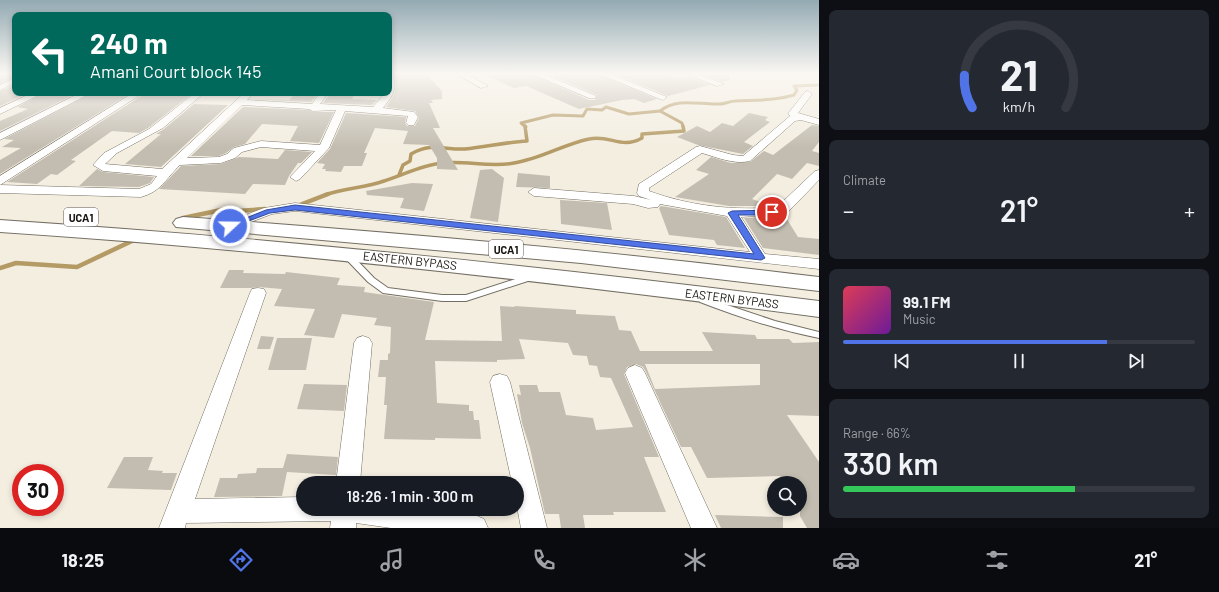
<!DOCTYPE html>
<html lang="en">
<head>
<meta charset="utf-8">
<style>
	body { margin:0; font-family:Barlow,sans-serif; background:#242831; color:#f1f3f6; height:100vh; display:flex; flex-direction:column; font-size:15px; white-space:nowrap }
	* { box-sizing:border-box; margin:0 }
	p { font-size:13px; color:#9ea1a6 }
	.icon { flex:none; width:22px; height:22px; fill:none; stroke:currentColor; stroke-width:2; stroke-linecap:round; stroke-linejoin:round }
	.map { position:relative; flex:1; overflow:hidden }
	.sheet { display:flex; flex-direction:column; gap:10px; padding:10px; background:#0d0f14; width:400px }
	.sheet>* { flex:none }
	.hud { position:absolute; left:12px; top:12px; width:380px; height:84px; border-radius:8px; box-shadow:0 2px 6px #0003; background:#00695c; color:#fff; overflow:hidden }
	.buttons { position:absolute; left:767px; top:476px; display:grid; gap:8px }
	.buttons a { display:grid; place-items:center; width:40px; height:40px; border-radius:50%; background:#171b24; box-shadow:0 2px 6px #0003; font-size:20px }
	.speed { position:absolute; left:12px; top:464px; display:flex; gap:8px; font-size:20px; font-weight:700; text-align:center }
	.speed>* { display:grid; place-content:center; width:52px; height:52px; border-radius:50%; background:#171b24; box-shadow:0 2px 6px #0003; line-height:1 }
	.speed .limit { border:6px solid #d22; background:#fff; color:#111 }
	.pin { position:absolute; display:grid; place-items:center; width:34px; height:34px; color:#fff; margin:-17px; border:2px solid #fff; border-radius:50%; box-shadow:0 1px 4px #0007 }
	.me { position:absolute; width:44px; margin:-22px; rotate:69deg; stroke-linejoin:round; filter:drop-shadow(0 0 3px #0008) }
	.turn { display:flex; align-items:center; gap:14px; height:84px; padding:0 12px; font-size:18px }
	.turn .icon { width:52px; height:52px; stroke-width:2.5 }
	.turn b { display:block; font-size:28px; line-height:34px }
	.big { font-size:30px; font-weight:600; line-height:1.1 }
	.sheet .widget { flex:1; display:flex; flex-direction:column; justify-content:center; gap:6px; min-width:0; padding:0 14px; border-radius:8px; background:#242831 }
	.sheet .dial { align-items:center; gap:0 }
	.dial svg { height:104px; overflow:visible; fill:none; stroke:#363941; stroke-width:7; stroke-linecap:round; text-anchor:middle }
	.dial text { fill:#f1f3f6; stroke:none }
	.song { display:flex; align-items:center; gap:12px }
	.cover { width:48px; height:48px; border-radius:6px; background:linear-gradient(135deg,hsl(350 70% 55%),hsl(280 70% 35%)) }
	.played { height:4px; border-radius:2px; background:linear-gradient(90deg,#5074e8 75%,#363941 75%) }
	.keys { display:flex; justify-content:space-around; direction:ltr }
	.heat { display:flex; justify-content:space-between; align-items:center; font-size:22px; direction:ltr }
	.charge { height:6px; border-radius:3px; background:linear-gradient(90deg,#34c759 66%,#363941 0) }
	.trip { position:absolute; left:296px; top:476px; width:228px; height:40px; border-radius:20px; background:#171b24; box-shadow:0 2px 6px #0003; font-weight:600; line-height:40px; text-align:center }
	.dock { display:flex; height:64px; justify-content:space-around; align-items:center; background:#090b0e; color:#9ea1a6 }
	.dock .icon { width:28px; height:28px }
	.dock .on { color:#5074e8 }
	.dock b { font-size:18px; color:#f1f3f6 }
	main { display:flex; flex:1; min-height:0 }
	.map>svg:first-child { display:block }
	.lines { fill:none; stroke-linecap:round; stroke-linejoin:round }
	.stream-far2 { stroke:#b49a64; stroke-width:3 }
	.stream-far1 { stroke:#b49a64; stroke-width:3.5 }
	.stream { stroke:#b49a64; stroke-width:4.5 }
	.building { fill:#c3bdb1; fill-rule:evenodd }
	.lane-casing { stroke:#746f64; stroke-width:2 }
	.street-casing { stroke:#746f64; stroke-width:1 }
	.primary-casing { stroke:#746f64; stroke-width:2 }
	.lane { fill:#fff; fill-rule:evenodd }
	.street { fill:#fff; fill-rule:evenodd }
	.primary { fill:#fff; fill-rule:evenodd }
	.route { fill:#5074e8; stroke:#344b97 }
	.labels { text-anchor:middle; dominant-baseline:central; stroke-width:3; stroke-linejoin:round; paint-order:stroke }
	.shield { fill:#fff; stroke:#5d5b58; stroke-width:1 }
	.shield-label { font-size:11px; font-weight:bold; fill:#171510 }
	.street-label { font-size:12px; fill:#171510; stroke:#fff }
</style>
</head>
<body>
<main>
<div class="map">
<svg width="819" height="528" viewBox="0 0 819 528">
	<rect width="100%" height="100%" fill="#f4eee1"/>
	<g class="lines">
		<!-- stream-far2 -->
		<g class="stream-far2">
			<polyline points="526,127 521,123 553,115 583,116 587,109 602,110 606,107 629,114 660,111"/>
			<path d="M683,127l-1,-4 -22,-12c18,-14 39,-6 60,-7 5,0 10,-3 15,-3 20,-1 39,0 59,-6l3,-5 -3,-4 25,-1"/>
		</g>
		<!-- stream-far1 -->
		<g class="stream-far1">
			<path d="M399,175l4,-10 7,-4 1,-7c21,-12 33,-4 54,-5 21,-2 41,-7 62,-8l-2,-15"/>
			<path d="M325,195c19,-7 40,-7 59,-14 19,-6 38,-16 58,-18 24,-3 48,5 72,0 27,-4 50,-19 75,-24 21,-5 32,11 53,-1v-4l42,-3 -1,-5"/>
		</g>
		<!-- stream -->
		<g class="stream">
			<polyline points="297,206 328,194"/>
			<polyline points="183,218 226,209 237,211 265,209"/>
			<polyline points="0,268 16,263 77,267 134,240"/>
		</g>
	</g>
	<!-- building -->
	<g class="building">
		<polygon points="0,73 15,73 15,77 0,83"/>
		<polygon points="390,73 425,73 442,91 442,99 431,100 433,103 429,103 440,128 433,128 458,170 437,169 437,158 429,145 403,144 408,131 375,128 364,153 367,153 362,166 344,166 341,172 325,171 326,169 322,169 325,164 317,163 330,149 346,113 406,117 405,123 407,126 415,126 419,118 415,111 386,107 394,95 396,87 395,79"/>
		<polygon points="481,73 529,73 589,100 595,100 597,95 545,73 596,73 657,99 644,103 634,99 622,100 579,109 526,86 514,88"/>
		<polygon points="612,73 661,73 675,78 689,77 710,85 668,96"/>
		<polygon points="728,73 730,80 722,82 704,75"/>
		<polygon points="15,85 15,93 28,93 0,106 0,91"/>
		<polygon points="44,93 77,93 0,131 0,121 28,109 17,107"/>
		<polygon points="92,93 129,94 0,174 0,160 21,148 2,147 14,140 4,139"/>
		<polygon points="174,93 193,93 148,128 139,133 112,131 71,160 76,161 57,175 51,174 37,184 7,182 143,95 172,95"/>
		<polygon points="331,93 355,93 352,99 377,100 372,105 323,103"/>
		<polygon points="294,95 316,96 311,102 250,99 289,100"/>
		<polygon points="194,104 228,105 161,167 125,164 161,134 156,134 164,129"/>
		<polygon points="243,107 309,110 313,112 334,112 319,143 290,141 298,126 262,124 245,144 234,147 226,153 219,156 191,156"/>
		<polygon points="749,113 768,117 765,120 770,122 744,142 753,146 743,154 698,145 677,137 697,126 710,132 722,123 733,126"/>
		<polygon points="812,125 819,126 819,142 812,151 819,153 819,166 807,163 792,179 777,174 752,199 772,206 729,206 675,197 709,174 696,170 711,157 731,163 750,162 764,151 773,155"/>
		<polygon points="285,150 312,152 301,163 298,163 289,176 285,185 253,184 245,194 159,189 181,166 221,164 239,157 278,159"/>
		<polygon points="97,169 103,172 154,177 150,183 139,187 79,186"/>
		<polygon points="492,169 504,178 498,222 470,218 480,170"/>
		<polygon points="518,173 550,176 550,188 516,187"/>
		<polygon points="412,183 433,184 424,211 400,208 404,198 367,195 366,191"/>
		<polygon points="560,200 607,203 612,230 561,224"/>
		<polygon points="661,206 726,217 745,248 717,245 714,240 669,235 659,208"/>
		<polygon points="785,216 798,237 819,239 819,255 763,248 744,218"/>
		<path d="M229,270h15l-1,3 42,1 1,-2 54,6 -3,7 28,2 -1,5 70,10 -9,38 77,1 -2,-35 15,1 -1,-1 62,4v4l39,2 4,14 12,1 9,20h73l-11,-19 53,3 2,4h32l4,4 26,-1v74l-32,-1 32,47v66h-12l-7,-12v-33h-16l-4,-7 -73,2 -16,-31h-10l-35,-75 -3,-5 -7,-3 -9,3 -3,7 35,83h-15l22,55h-53l1,3h-31l2,13h-24l-2,-14h-14l-15,-66 -8,-25 -5,-29 4,1 -2,-10h18l2,7h21l6,23 27,3 3,12 37,-3 -22,-49 -11,-1 -3,-11 -8,-1 -2,-9 -14,-1 -5,-12 -49,-4 6,20 -28,1v2l-62,-1 2,42 32,2v6h4l1,9h5l2,19 -46,-1v2l-51,-1 3,-34h-3l2,-28h-8l2,-17h8v-6l2,-1 1,-26 -17,-2 3,-7 -35,-4 -8,24 -30,-3 11,-26 -41,-3 8,-17 -24,-2 -7,1h-31zM645,364h115v21l-105,4z"/>
		<polygon points="261,336 274,337 270,349 257,349"/>
		<polygon points="277,338 312,338 306,370 268,370"/>
		<polygon points="304,384 347,385 344,411 297,409"/>
		<polygon points="287,454 338,457 336,475 287,472 282,496 214,497 220,478 237,478 238,474 256,473 257,468 283,468"/>
		<polygon points="124,457 153,457 148,470 163,471 162,473 177,473 171,490 107,488"/>
		<polygon points="715,515 783,517 783,528 721,528"/>
	</g>
	<g class="lines">
		<defs>
			<g id="lane">
				<polygon points="344,253 350,253 374,278 388,288 442,295 466,295 531,274 535,277 534,279 466,301 442,301 383,293 368,282 344,257 343,255"/>
				<path d="M703,297l72,24 44,11v6c-41,-8 -80,-21 -119,-36l-1,-2 1,-2z"/>
			</g>
			<g id="street">
				<polygon points="455,73 465,73 488,86 481,88"/>
				<polygon points="530,73 541,73 596,96 595,98 589,98"/>
				<polygon points="597,73 608,73 667,97 663,100 660,99"/>
				<polygon points="683,73 694,73 724,84 717,86"/>
				<path d="M389,77l5,2c3,12 -4,20 -11,29l31,4 4,5 -4,8h-6l-2,-2 2,-7 -63,-5 -16,37 -29,31 -4,2 -6,-4 25,-26 -54,-4 -19,5 -7,6 -14,5 -41,2c-15,14 -18,26 -39,32l-141,-4v-8l139,4 12,-5 6,-8 -54,-5 -10,-6 11,-12 45,-24 46,-36h9l-41,35 -46,25 -12,11 57,5 82,-76h9l-6,7 65,4 8,-11h8l-8,11 53,3 12,-14h4zM242,105l67,4 4,2 23,-1 -16,35 -59,-4 -27,7 -7,6 -8,3 -32,1z"/>
				<polygon points="15,78 15,83 0,90 0,85"/>
				<path d="M808,91l4,3 -14,19 21,6v6l-18,-5 -6,1 -45,40c-16,4 -34,-4 -48,-8l-53,35v3c41,15 85,20 128,16l38,-36 4,-1v10l-33,34 -45,3 24,37 54,5v10l-524,-58 -23,3 -42,16 -5,-1 -2,-3 2,-3 39,-15 31,-5 455,49 -23,-36 -67,-12 -2,3 -10,1 -15,-4 -99,-8 -6,-4 6,-4 100,8 17,4 -12,-4 -2,-3 2,-9 57,-37 4,-1 33,9 10,1 47,-40 -2,-3 2,-2 15,-19z"/>
				<polygon points="32,93 43,93 0,114 0,108"/>
				<polygon points="80,93 91,93 0,140 0,133"/>
				<polygon points="133,93 143,93 0,185 0,176"/>
				<polygon points="258,288 264,289 266,293 195,499 303,497 303,509 430,509 475,515 484,519 488,528 391,528 356,523 356,528 330,528 331,521 186,523 185,528 159,528 250,293 252,289"/>
				<polygon points="363,336 369,338 372,343 360,483 336,483 354,343 357,338"/>
				<polygon points="635,365 642,368 645,373 717,528 691,528 625,373 628,368"/>
				<polygon points="500,374 507,376 510,382 547,528 521,528 517,507 517,483 512,483 490,382 493,376"/>
			</g>
			<g id="primary">
				<path d="M183,217c213,15 425,34 636,60v14l-238,-28 -405,-36 -3,-4 3,-4z"/>
				<path d="M0,220c274,18 547,47 819,81v16c-272,-36 -545,-67 -819,-85z"/>
			</g>
		</defs>
		<!-- lane casing -->
		<use href="#lane" class="lane-casing"/>
		<!-- street casing -->
		<use href="#street" class="street-casing"/>
		<!-- primary casing -->
		<use href="#primary" class="primary-casing"/>
		<!-- lane -->
		<use href="#lane" class="lane"/>
		<!-- street -->
		<use href="#street" class="street"/>
		<!-- primary -->
		<use href="#primary" class="primary"/>
	</g>
	<!-- sky -->
	<linearGradient id="sky" x2="0" y2="1"><stop stop-color="#93aab3"/><stop offset="0.5" stop-color="#faf7f2"/><stop offset="1" stop-color="#faf7f2" stop-opacity="0"/></linearGradient>
	<rect width="819" height="147" fill="url(#sky)"/>
	<!-- route -->
	<polygon class="route" points="295,205 754,254 728,213 732,211 772,210 776,212 772,215 738,215 765,258 761,260 295,210 270,213 230,228 226,226 266,210"/>
	<g class="labels">
		<!-- shield labels -->
		<g class="shield">
			<rect x="64" y="208" width="34" height="18" rx="3"/>
			<rect x="489" y="240" width="34" height="18" rx="3"/>
		</g>
		<g class="shield-label">
			<text x="81" y="217">UCA1</text>
			<text x="506" y="249">UCA1</text>
		</g>
		<!-- street labels -->
		<g class="street-label">
			<text transform="translate(410 260) rotate(6)">EASTERN BYPASS</text>
			<text transform="translate(732 298) rotate(7)">EASTERN BYPASS</text>
		</g>
	</g>
</svg>
<div class="buttons">
<a><svg class="icon" aria-label="search" viewBox="0 0 24 24"><circle cx="10" cy="10" r="6"/><path d="M15 15l6 6"/></svg></a>
</div>
<div class="speed"><div class="limit">30</div></div>
<div class="pin" style="left:772px;top:212px;background:#d93025"><svg class="icon" aria-label="arrive" viewBox="0 0 24 24"><path d="M6 21V4h12l-3 4 3 4H6"/></svg></div>
<svg class="me" style="left:230px;top:226px" viewBox="-20 -20 40 40"><circle r="17" fill="#5074e8" stroke="#fff" stroke-width="3"/><path d="M0-11L8 9 0 5-8 9z" fill="#fff"/></svg>
<div class="trip">18:26 · 1 min · 300 m</div>
<div class="hud">
<div class="turn"><svg class="icon" aria-label="left" viewBox="0 0 24 24"><path d="M17 20v-9H6M10 6l-5 5 5 5"/></svg><div><b>240 m</b>Amani Court block 145</div></div>
</div>
</div>
<section class="sheet">
<div class="widget dial"><svg viewBox="0 0 100 80">
<path d="M14 69A42 42 0 1 1 86 69"/>
<path d="M14 69A42 42 0 0 1 8 44" stroke="#5074e8"/>
<text x="50" y="56" font-size="32" font-weight="700">21</text>
<text x="50" y="72" font-size="11">km/h</text>
</svg></div>
<div class="widget"><p>Climate</p>
<div class="heat"><a>−</a><b class="big">21°</b><a>+</a></div>
</div>
<div class="widget">
<div class="song"><i class="cover"></i><div><b>99.1 FM</b><p>Music</p></div></div>
<div class="played"></div>
<div class="keys"><svg class="icon" aria-label="previous" viewBox="0 0 24 24"><path d="M18 5L8 12l10 7zM5 5v14"/></svg><svg class="icon" aria-label="pause" viewBox="0 0 24 24"><path d="M8 5v14M16 5v14"/></svg><svg class="icon" aria-label="next" viewBox="0 0 24 24"><path d="M6 5l10 7-10 7zM19 5v14"/></svg></div>
</div>
<div class="widget"><p>Range · 66%</p><b class="big">330 km</b><div class="charge"></div></div>
</section>
</main>
<nav class="dock">
<b>18:25</b>
<svg class="icon on" aria-label="directions" viewBox="0 0 24 24"><path d="M12 3l9 9-9 9-9-9zM9 14v-3h6M13 9l2 2-2 2"/></svg>
<svg class="icon" aria-label="music" viewBox="0 0 24 24"><path d="M9 18V5l10-2v13"/><circle cx="6" cy="18" r="3"/><circle cx="16" cy="16" r="3"/></svg>
<svg class="icon" aria-label="phone" viewBox="0 0 24 24"><path d="M5 4h4l2 5-3 2q2 4 5 5l2-3 5 2v4C11 20 4 13 5 4z"/></svg>
<svg class="icon" aria-label="climate" viewBox="0 0 24 24"><path d="M12 3v18M4 7l16 10M4 17L20 7"/></svg>
<svg class="icon" aria-label="car" viewBox="0 0 24 24"><path d="M5 17H2v-5l4-1 3-4h7l3 4 3 1v5h-3M9 17h6M6 11h13"/><circle cx="7" cy="17" r="2"/><circle cx="17" cy="17" r="2"/></svg>
<svg class="icon" aria-label="filters" viewBox="0 0 24 24"><path d="M4 7h16M4 17h16"/><circle cx="9" cy="7" r="2"/><circle cx="15" cy="17" r="2"/></svg>
<b>21°</b>
</nav>
</body>
</html>
